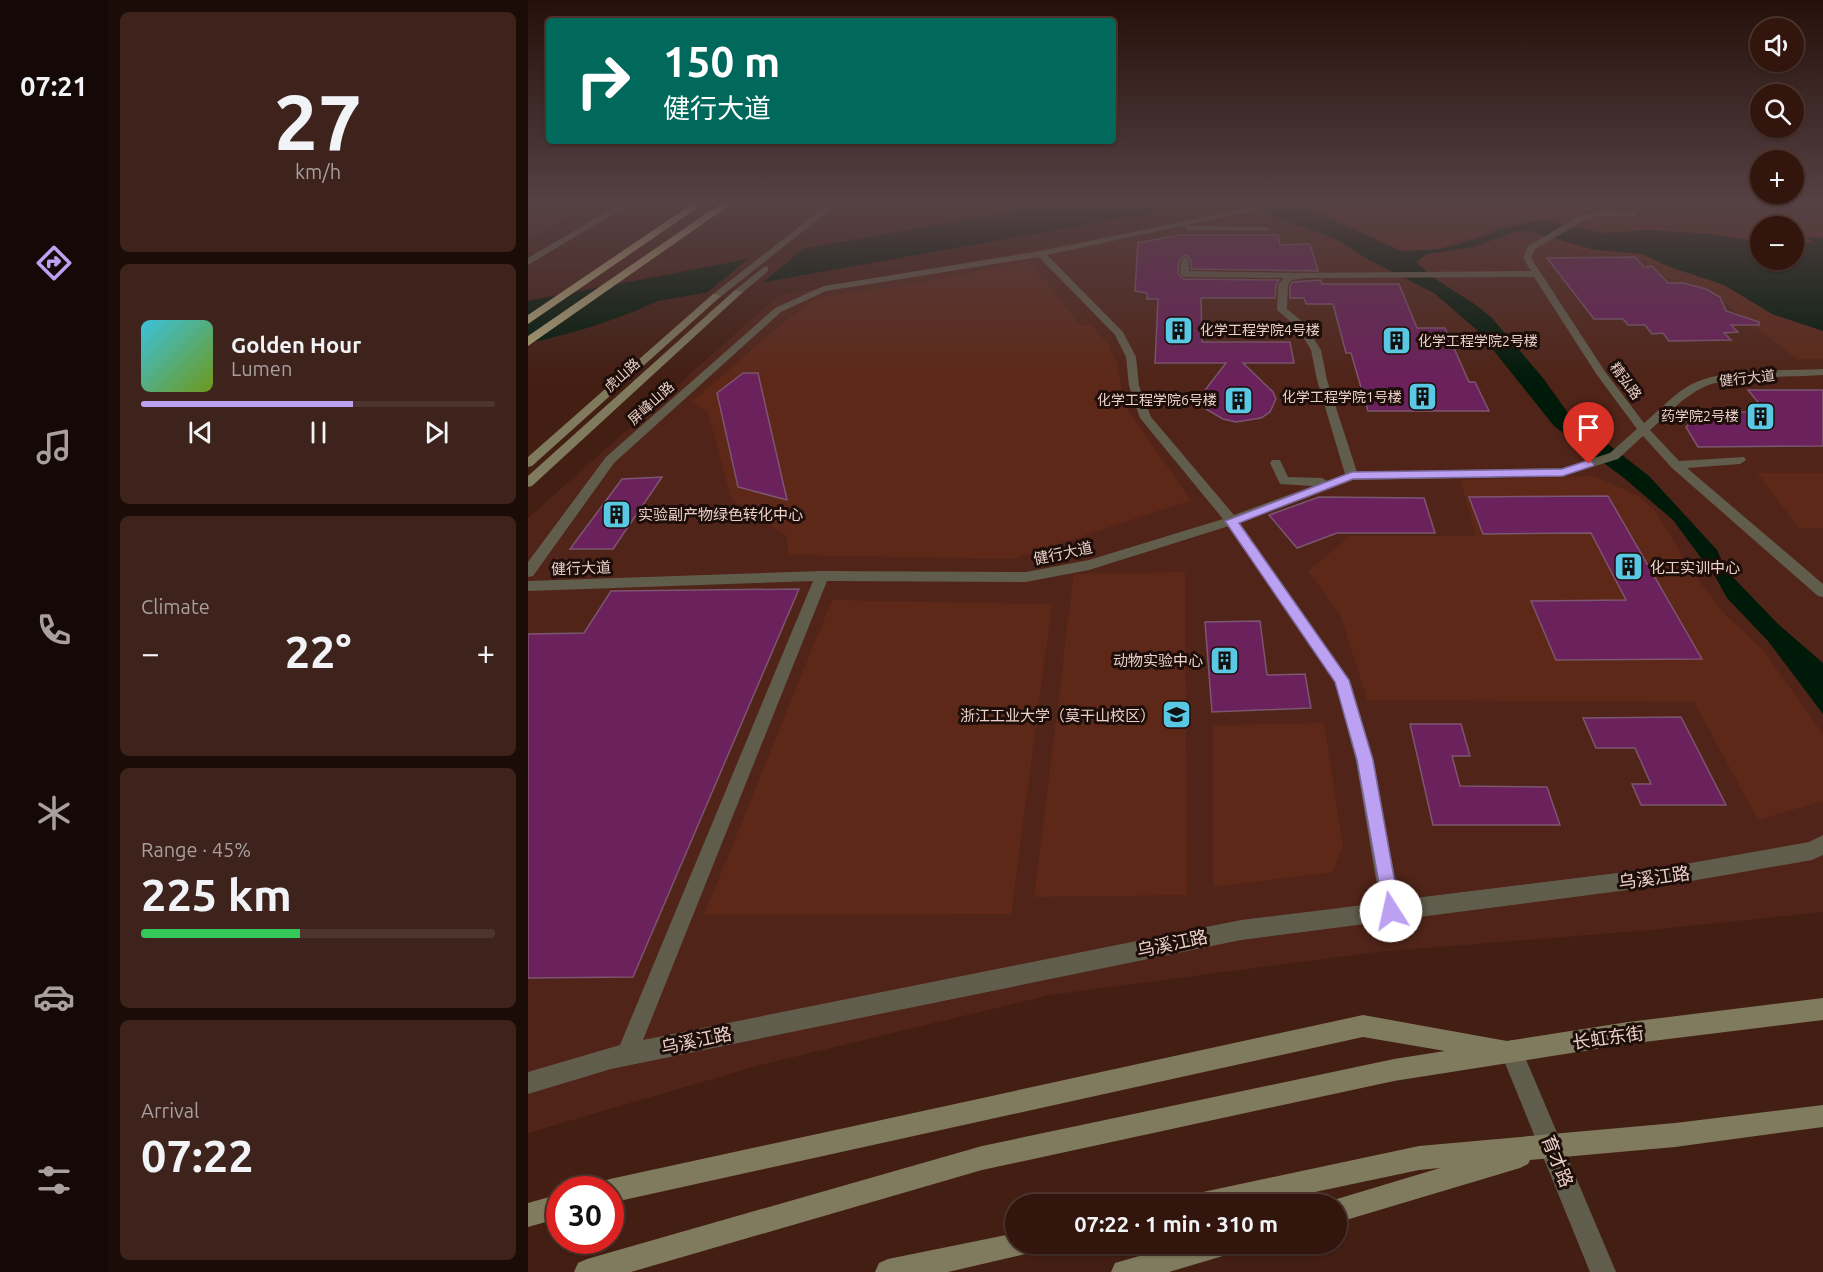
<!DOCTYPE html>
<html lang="en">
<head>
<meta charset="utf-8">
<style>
	body { margin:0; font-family:Ubuntu,"Noto Sans SC",sans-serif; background:#3d231c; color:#f1f3f6; height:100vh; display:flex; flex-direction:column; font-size:22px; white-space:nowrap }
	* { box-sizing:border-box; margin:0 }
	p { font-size:20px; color:#a89f9e }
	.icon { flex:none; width:33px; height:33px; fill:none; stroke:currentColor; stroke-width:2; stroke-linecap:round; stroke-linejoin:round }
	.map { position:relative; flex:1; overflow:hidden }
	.panel { display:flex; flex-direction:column; gap:12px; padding:12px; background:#1c0c08; width:420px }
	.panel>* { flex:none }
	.hud { position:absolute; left:18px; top:18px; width:570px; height:126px; border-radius:6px; box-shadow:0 2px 4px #0004,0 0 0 2px #4d352e; background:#00695c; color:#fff; overflow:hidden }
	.tools { position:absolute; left:1222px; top:18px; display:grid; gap:12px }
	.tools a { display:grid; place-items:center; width:54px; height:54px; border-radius:50%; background:#32160e; box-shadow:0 2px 4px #0004,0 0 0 2px #4d352e; font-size:30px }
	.speed { position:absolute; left:18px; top:1176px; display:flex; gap:12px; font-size:30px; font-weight:700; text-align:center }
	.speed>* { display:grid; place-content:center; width:78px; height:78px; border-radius:50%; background:#32160e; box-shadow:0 2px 4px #0004,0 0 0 2px #4d352e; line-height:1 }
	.speed .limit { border:9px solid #d22; background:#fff; color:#111 }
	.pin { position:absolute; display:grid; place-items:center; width:51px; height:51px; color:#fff; margin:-62px -26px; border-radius:50% 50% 50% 0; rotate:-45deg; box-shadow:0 0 6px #0007 }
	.pin .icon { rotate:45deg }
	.me { position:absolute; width:66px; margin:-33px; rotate:350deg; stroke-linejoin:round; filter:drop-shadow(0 0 4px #0008) }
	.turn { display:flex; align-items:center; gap:21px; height:126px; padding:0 18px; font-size:27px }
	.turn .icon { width:78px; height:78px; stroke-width:2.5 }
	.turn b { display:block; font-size:42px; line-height:51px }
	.big { font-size:45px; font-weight:700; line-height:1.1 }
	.panel .tile { flex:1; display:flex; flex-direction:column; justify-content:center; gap:9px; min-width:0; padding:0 21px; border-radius:9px; background:#3d231c }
	.panel .dial { align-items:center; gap:0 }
	.dial b { font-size:78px; line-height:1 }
	.song { display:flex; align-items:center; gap:18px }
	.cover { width:72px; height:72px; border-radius:9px; background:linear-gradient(135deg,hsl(190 70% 55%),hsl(80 70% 35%)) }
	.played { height:6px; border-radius:3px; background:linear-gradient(90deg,#bca0f2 60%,#4d352e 60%) }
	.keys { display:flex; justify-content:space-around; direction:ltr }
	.heat { display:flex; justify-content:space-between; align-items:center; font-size:33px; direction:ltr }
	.charge { height:9px; border-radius:4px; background:linear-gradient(90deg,#34c759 45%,#4d352e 0) }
	.trip { position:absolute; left:477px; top:1194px; width:342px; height:60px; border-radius:30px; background:#32160e; box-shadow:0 2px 4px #0004,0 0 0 2px #4d352e; font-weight:700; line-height:60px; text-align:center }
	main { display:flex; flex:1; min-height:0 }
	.dock { display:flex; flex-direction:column; width:108px; justify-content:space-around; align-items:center; background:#140906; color:#a89f9e }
	.dock .icon { width:42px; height:42px }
	.dock .selected { color:#bca0f2 }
	.dock b { font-size:27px; color:#f1f3f6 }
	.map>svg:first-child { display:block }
	.built { fill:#502418; fill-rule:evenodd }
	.green { fill:#5d2818; fill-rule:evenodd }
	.water { fill:#001a0a }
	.pier { fill:#431e13 }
	.building { fill:#6b215b; stroke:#7b5670; stroke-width:1.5 }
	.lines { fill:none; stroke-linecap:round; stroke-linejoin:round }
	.minor { fill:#615d4c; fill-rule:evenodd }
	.tertiary { fill:#615d4c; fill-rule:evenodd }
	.secondary { fill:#807a5e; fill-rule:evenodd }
	.motorway { fill:#ada377; fill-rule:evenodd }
	.route { fill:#bca0f2; stroke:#7a689d; stroke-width:1.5 }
	.labels { text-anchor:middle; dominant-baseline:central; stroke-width:6; stroke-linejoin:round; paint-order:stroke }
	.far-poi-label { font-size:14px; fill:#ead0c8; stroke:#1e0e09; text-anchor:end }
	.far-street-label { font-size:14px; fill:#ead0c8; stroke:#1e0e09 }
	.poi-label { font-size:15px; fill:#ead0c8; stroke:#1e0e09; text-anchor:start }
	.street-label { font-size:15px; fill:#ead0c8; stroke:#1e0e09 }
	.near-street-label { font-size:18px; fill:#ead0c8; stroke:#1e0e09 }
</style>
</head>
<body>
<main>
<nav class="dock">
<b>07:21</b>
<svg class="icon selected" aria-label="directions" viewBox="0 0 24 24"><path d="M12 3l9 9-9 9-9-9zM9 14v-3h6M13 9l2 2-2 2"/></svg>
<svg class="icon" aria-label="music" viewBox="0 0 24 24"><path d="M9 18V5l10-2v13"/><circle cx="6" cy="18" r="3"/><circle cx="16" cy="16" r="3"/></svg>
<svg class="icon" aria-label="phone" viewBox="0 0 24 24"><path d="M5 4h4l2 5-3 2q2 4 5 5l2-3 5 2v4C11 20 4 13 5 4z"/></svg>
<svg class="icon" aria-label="climate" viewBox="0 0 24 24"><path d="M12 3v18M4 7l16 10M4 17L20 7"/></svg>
<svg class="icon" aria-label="car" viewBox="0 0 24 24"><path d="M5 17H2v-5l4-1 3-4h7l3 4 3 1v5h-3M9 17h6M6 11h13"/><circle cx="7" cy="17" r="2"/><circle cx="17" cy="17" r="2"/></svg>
<svg class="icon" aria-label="filters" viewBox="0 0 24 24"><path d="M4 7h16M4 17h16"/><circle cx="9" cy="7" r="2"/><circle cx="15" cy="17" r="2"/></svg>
</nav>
<section class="panel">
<div class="tile dial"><b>27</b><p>km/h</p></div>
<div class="tile">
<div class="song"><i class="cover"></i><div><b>Golden Hour</b><p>Lumen</p></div></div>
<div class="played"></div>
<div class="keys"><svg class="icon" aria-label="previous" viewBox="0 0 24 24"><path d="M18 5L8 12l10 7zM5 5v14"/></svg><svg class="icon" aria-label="pause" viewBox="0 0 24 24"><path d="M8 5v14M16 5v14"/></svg><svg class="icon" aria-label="next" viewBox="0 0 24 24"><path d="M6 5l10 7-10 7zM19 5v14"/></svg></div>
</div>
<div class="tile"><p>Climate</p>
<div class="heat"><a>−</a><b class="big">22°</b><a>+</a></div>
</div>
<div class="tile"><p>Range · 45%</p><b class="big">225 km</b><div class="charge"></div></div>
<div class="tile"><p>Arrival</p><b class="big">07:22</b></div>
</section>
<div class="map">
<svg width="1295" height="1272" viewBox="0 0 1295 1272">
	<rect width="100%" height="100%" fill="#431e13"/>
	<!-- built -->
	<g class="built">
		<polygon points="0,202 67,202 0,241"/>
		<path d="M743,202h552v710l-172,18 -274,22 -327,43 -293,71 -229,67v-615l251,-223 239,-42zM1233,226h33v34h-33z"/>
	</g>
	<!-- green -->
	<g class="green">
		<polygon points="776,202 1089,202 1095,209 1043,212 1023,219 993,221 966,227 954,235 929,240 915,247 888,251 870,248"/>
		<path d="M1118,218c58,8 119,11 177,2v139h-26l-88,-69 -17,-7 -22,-3 -33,-24 -39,-2 -42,-9c39,-29 43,-26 90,-27zM1233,226h33v34h-33z"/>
		<polygon points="501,261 552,325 563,325 580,344 589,364 596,405 663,500 486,559 260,555 259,536 203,499 180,412 164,402 252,325 288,298 398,282"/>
		<polygon points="1229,473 1295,473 1295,528 1271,528"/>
		<polygon points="1067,476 1112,497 1129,513 1164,572 1195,612 1235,650 1295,734 1295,801 1230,820 1166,702 839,700 813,616 780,571 822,536 948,536 932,480"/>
		<polygon points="657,572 659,895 506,897 546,574"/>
		<polygon points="304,600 524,604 483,914 176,915"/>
		<polygon points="796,723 815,846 805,872 685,887 685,725"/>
	</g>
	<!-- water -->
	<g class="water">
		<path d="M541,202h169l-74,9 -506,90c-42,19 -85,33 -130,42v-42l278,-53z"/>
		<polygon points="717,202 773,202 787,212 873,251 912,249 958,236 970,229 1013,220 1075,233 1119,230 1185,234 1233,242 1233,260 1266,260 1266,242 1286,243 1278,237 1295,238 1295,331 1244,314 1196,285 1142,267 1113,254 1067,250 999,231 986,232 946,247 899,254 888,262 909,280 948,305 964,318 1015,378 1040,413 1121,476 1189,550 1198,570 1250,624 1295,663 1295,714 1240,641 1199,598 1188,578 1145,520 1096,478 1026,426 950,331 906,293 839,259 808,239 752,219"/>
	</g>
	<!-- pier -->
	<polygon class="pier" points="280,245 232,285 175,296 225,255"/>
	<!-- building -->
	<g class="building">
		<polygon points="652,235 750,235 752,245 782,244 790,271 663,269 663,260 658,255 651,260 650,274 656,279 751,280 748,284 747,298 673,298 674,342 762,342 766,363 715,363 745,392 748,399 742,412 733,418 708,422 695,419 676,408 673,401 674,394 698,363 627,363 630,299 619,299 619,293 607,291 610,243"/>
		<polygon points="1107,257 1116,267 1124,266 1140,283 1156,283 1178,289 1192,297 1198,311 1231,322 1231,325 1203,325 1210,332 1196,333 1203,340 1141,341 1135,333 1124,334 1117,325 1100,325 1095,319 1066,319 1019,258"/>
		<polygon points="793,280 794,284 871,284 889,328 917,328 941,382 947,382 961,411 840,411 823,353 818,353 805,304 778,304 776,298 762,298 762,286 765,282"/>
		<polygon points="215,373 230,373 259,500 210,487 189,393"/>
		<polygon points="1220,390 1295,390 1295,446 1170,447 1158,427 1172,412 1238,412"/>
		<polygon points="134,477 85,549 42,549 94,479"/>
		<polygon points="1080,496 1174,659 1028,660 1003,601 1098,600 1063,533 955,534 941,497"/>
		<polygon points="791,497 896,498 907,533 809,533 769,548 741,515"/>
		<polygon points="271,589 105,977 0,978 0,634 56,633 83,591"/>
		<polygon points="732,621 739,675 777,674 783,708 684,712 677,622"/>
		<polygon points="1153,717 1198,805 1113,805 1104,784 1123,784 1107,748 1068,748 1055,718"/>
		<polygon points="882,724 933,724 942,756 924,756 932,786 1019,787 1032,825 905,825"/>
	</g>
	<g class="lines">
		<!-- minor -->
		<g class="minor">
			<path d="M750,202h16l-247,53 76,77 13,25 3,29 12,31 83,98 79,-29 -33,-2 -10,-21 2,-3h8l8,17 34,1 5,3 18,-7 -28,-94 -6,-30 -14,-23 -20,-17 1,-26 6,-6 -100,-1 -4,-3 1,-14 4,-3 4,3v11l110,2 232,-2 -8,-13 5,-12 51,-30 18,-4h40v4h-40l-12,4 -50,29 -4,9 75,115 38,50c17,-14 35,-35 55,-42 31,-13 89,-10 124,-12v6c-27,2 -97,1 -119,12 -20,9 -37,28 -54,43l29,31 65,-4 2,3 -6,4 -53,4 136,116v13l-5,-1 -146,-128 -29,-32 -25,23 -55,17 -210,4 -113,43 110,157 24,81 25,139 275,-34 135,-24 14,-7v20l-11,5 -138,24 -433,56 -630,129 -83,25v-22l92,-27 193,-464 -285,10v-10l294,-10 204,1 63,-12 134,-41 -83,-101 -11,-32 -3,-29 -11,-22 -76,-78 -213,34 -45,21 -167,151 -81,113 -5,1v-15l78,-105 169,-149 49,-22 217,-35zM1006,277l63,98 40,54 -27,24 -48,15 -205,4 -30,-92 -6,-30 -17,-27 -17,-14 1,-24 4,-5 13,-2zM701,526l106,156 21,79 24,142 -139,17 -598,120 184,-459 199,1 63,-12z"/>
			<polygon points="658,226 739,227 743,229 739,231 661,230 657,228"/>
		</g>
		<!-- tertiary -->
		<g class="tertiary">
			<polygon points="95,202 105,202 0,265 0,258"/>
			<polygon points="303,202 312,202 191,298 185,298 185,294"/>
			<polygon points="237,266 240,267 240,271 213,294 207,294 207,290"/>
			<polygon points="983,1040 991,1043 1088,1272 1062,1272 972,1051 975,1043"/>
		</g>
		<!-- secondary -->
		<g class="secondary">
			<polygon points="207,290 215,292 4,486 0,487 0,476"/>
			<polygon points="185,294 193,296 4,466 0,467 0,457"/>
			<polygon points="1295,998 1295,1020 1100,1044 866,1081 454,1170 103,1272 46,1272 50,1263 59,1259 454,1146 866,1059 917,1051 835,1037 82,1203 82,1190 70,1190 73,1182 82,1179 835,1015 979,1041 1100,1022"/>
			<polygon points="1295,1105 1295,1127 1147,1147 1002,1160 1000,1164 992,1168 808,1223 808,1204 798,1204 799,1202 912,1168 891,1170 730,1204 663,1204 666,1195 675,1192 891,1146 1147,1123"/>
			<polygon points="32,1194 32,1218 0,1227 0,1203"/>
			<polygon points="488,1233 488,1244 505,1244 502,1253 420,1272 347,1272 351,1263 360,1259"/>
			<polygon points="653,1244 709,1244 705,1253 641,1272 583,1272 587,1263"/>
		</g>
		<!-- motorway -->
		<g class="motorway">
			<polygon points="167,202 178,202 0,324 0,315"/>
			<polygon points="195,202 206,202 0,346 0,336"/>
		</g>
	</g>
	<!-- sky -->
	<linearGradient id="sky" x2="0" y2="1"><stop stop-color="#25100a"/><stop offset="0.53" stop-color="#554144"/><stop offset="1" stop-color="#554144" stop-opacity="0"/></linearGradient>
	<rect width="1295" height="380" fill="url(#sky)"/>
	<!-- route -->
	<polygon class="route" points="1061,460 1066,464 1065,466 1035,476 825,479 711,523 821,680 845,760 872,911 870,917 863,920 857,917 829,760 807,682 697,521 824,472 1034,469"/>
	<!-- icons -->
	<defs>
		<symbol id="building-square" viewBox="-11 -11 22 22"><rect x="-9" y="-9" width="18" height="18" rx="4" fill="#59c8e4" stroke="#1e0e09"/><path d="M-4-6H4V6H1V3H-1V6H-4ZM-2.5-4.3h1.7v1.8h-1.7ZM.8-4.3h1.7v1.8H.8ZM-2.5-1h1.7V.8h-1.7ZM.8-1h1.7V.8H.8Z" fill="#111"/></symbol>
		<symbol id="university-square" viewBox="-11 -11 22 22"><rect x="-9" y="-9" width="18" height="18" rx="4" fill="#59c8e4" stroke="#1e0e09"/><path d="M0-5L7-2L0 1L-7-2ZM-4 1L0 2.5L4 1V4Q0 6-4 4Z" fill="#111"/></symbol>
	</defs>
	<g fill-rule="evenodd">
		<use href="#building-square" x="634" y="314" width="33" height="33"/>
		<use href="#building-square" x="852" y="324" width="33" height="33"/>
		<use href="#building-square" x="878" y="380" width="33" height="33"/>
		<use href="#building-square" x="694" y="384" width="33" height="33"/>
		<use href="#building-square" x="1216" y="400" width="33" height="33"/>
		<use href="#building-square" x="72" y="498" width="33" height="33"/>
		<use href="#building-square" x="1084" y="550" width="33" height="33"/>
		<use href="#building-square" x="680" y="644" width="33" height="33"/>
		<use href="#university-square" x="632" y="698" width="33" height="33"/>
	</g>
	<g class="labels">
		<!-- far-poi labels -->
		<g class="far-poi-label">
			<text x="672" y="330" text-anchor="start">化学工程学院4号楼</text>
			<text x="890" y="341" text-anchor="start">化学工程学院2号楼</text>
			<text x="874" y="397">化学工程学院1号楼</text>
			<text x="689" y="400">化学工程学院6号楼</text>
			<text x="1211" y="416">药学院2号楼</text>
		</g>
		<!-- far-street labels -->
		<g class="far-street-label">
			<text transform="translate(94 375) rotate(-42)">虎山路</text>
			<text transform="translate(1219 378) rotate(-6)">健行大道</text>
			<text transform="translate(1098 381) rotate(54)">精弘路</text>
			<text transform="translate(123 403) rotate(-42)">屏峰山路</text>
		</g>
		<!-- poi labels -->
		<g class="poi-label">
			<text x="110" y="514">实验副产物绿色转化中心</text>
			<text x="1122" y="567">化工实训中心</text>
			<text x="675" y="660" text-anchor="end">动物实验中心</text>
			<text x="627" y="715" text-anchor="end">浙江工业大学（莫干山校区）</text>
		</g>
		<!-- street labels -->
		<g class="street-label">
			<text transform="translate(535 553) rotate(-12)">健行大道</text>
			<text transform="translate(53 568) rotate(-2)">健行大道</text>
		</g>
		<!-- near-street labels -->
		<g class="near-street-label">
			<text transform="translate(1126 877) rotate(-8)">乌溪江路</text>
			<text transform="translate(644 943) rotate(-12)">乌溪江路</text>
			<text transform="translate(1080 1037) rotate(-8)">长虹东街</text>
			<text transform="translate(168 1040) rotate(-12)">乌溪江路</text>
			<text transform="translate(1030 1161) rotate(68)">育才路</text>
		</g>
	</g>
</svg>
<div class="tools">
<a><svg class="icon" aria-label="sound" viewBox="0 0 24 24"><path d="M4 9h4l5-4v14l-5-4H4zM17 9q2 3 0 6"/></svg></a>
<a><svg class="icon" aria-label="search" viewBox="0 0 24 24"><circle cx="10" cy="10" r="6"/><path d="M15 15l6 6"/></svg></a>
<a>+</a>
<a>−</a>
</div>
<div class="speed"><div class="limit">30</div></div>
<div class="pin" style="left:1061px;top:464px;background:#d93025"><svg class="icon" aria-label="arrive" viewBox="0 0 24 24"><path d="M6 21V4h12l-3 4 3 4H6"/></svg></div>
<svg class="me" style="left:863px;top:911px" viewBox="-20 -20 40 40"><circle r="19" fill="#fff"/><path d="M0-13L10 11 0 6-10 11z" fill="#bca0f2"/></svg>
<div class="trip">07:22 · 1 min · 310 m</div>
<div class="hud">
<div class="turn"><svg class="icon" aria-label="right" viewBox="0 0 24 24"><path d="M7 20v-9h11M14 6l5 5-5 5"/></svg><div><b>150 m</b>健行大道</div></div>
</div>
</div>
</main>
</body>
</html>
